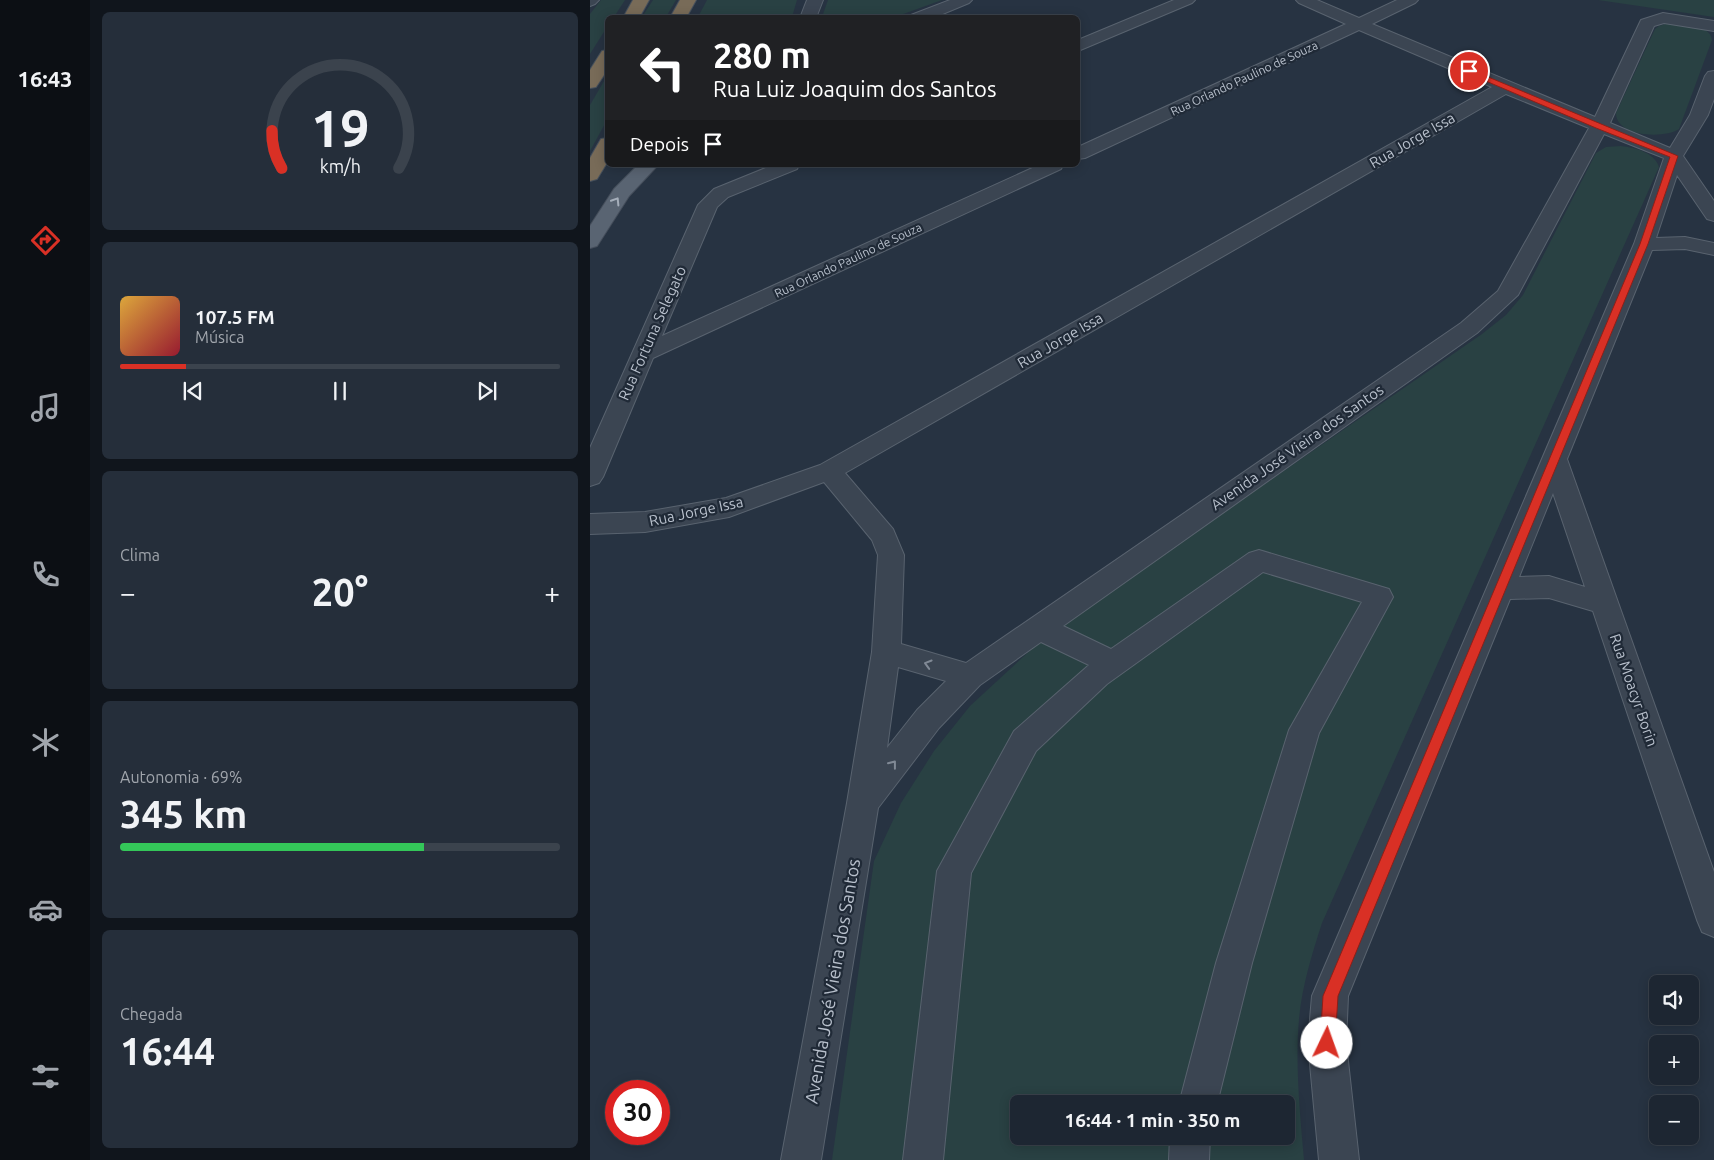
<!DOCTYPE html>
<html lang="pt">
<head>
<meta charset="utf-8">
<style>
	body { margin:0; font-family:Ubuntu,sans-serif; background:#252e3a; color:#f1f3f6; height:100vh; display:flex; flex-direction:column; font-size:19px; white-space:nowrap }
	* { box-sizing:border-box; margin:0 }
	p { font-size:16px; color:#a0a5ac }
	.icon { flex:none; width:28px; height:28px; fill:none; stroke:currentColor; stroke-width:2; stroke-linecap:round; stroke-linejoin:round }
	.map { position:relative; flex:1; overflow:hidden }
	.side { display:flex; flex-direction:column; gap:12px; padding:12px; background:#10151c; width:500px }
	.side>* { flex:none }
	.guide { position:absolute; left:15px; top:15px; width:475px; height:152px; border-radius:8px; box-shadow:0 2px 12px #0003,0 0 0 1px #3b434d; background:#202124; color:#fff; overflow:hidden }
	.buttons { position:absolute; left:1059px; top:975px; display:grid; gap:10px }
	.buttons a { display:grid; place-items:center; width:50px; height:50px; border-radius:8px; background:#1d2632; box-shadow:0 2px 12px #0003,0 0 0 1px #3b434d; font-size:25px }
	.speed { position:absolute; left:15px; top:1080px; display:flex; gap:10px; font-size:25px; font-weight:700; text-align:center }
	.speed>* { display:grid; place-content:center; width:65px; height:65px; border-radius:50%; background:#1d2632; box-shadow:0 2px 12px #0003,0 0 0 1px #3b434d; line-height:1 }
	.speed .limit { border:8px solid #d22; background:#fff; color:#111 }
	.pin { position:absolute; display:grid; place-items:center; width:42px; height:42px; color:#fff; margin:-21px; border:2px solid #fff; border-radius:50%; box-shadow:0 1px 5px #0007 }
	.me { position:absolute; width:55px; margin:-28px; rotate:3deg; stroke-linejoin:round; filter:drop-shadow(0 0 4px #0008) }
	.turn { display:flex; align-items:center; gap:18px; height:105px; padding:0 25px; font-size:22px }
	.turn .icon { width:65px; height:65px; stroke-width:2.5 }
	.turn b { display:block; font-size:35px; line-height:42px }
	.then { display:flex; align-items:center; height:48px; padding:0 25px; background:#0003; gap:10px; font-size:19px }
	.big { font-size:38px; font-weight:700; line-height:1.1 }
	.side .card { flex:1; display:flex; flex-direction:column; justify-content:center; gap:8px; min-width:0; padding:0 18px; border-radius:8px; background:#252e3a }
	.side .dial { align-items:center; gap:0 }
	.dial svg { height:130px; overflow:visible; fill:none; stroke:#3b434d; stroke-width:7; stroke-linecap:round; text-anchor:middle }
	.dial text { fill:#f1f3f6; stroke:none }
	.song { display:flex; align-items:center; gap:15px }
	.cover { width:60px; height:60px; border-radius:8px; background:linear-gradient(135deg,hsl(40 70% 55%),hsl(350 70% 35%)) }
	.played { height:5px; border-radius:2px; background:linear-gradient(90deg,#d93025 15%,#3b434d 15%) }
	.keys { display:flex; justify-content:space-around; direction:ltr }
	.heat { display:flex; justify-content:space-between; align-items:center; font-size:28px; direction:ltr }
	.charge { height:8px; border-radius:4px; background:linear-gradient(90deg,#34c759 69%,#3b434d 0) }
	.trip { position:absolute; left:420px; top:1095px; width:285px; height:50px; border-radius:8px; background:#1d2632; box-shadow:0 2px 12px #0003,0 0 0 1px #3b434d; font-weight:700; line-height:50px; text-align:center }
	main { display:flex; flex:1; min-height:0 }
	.dock { display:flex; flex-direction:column; width:90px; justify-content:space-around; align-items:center; background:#0c0f14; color:#a0a5ac }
	.dock .icon { width:35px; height:35px }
	.dock .current { color:#d93025 }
	.dock b { font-size:22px; color:#f1f3f6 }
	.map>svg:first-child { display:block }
	.green { fill:#294143; fill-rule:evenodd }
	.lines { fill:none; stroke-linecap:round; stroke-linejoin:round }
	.minor-casing { stroke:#59636f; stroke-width:2 }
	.major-casing { stroke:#454e5b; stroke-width:2 }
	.highway-casing { stroke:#46505c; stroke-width:2 }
	.minor { fill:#3b4552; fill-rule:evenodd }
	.major { fill:#596472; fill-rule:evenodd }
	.highway { fill:#786b58; fill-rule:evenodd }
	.oneway { stroke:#a5aeba }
	.oneway2 { stroke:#808995 }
	.route { fill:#d93025; stroke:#8d1f18 }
	.labels { text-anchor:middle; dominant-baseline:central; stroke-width:4.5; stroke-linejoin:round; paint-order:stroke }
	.far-street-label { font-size:12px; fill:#b8c0cc; stroke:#202a37 }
	.street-label { font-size:15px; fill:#b8c0cc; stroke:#202a37 }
	.near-street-label { font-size:18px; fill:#b8c0cc; stroke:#202a37 }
</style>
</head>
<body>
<main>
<nav class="dock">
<b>16:43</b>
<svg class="icon current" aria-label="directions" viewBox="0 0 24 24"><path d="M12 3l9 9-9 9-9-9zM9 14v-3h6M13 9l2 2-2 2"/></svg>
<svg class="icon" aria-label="music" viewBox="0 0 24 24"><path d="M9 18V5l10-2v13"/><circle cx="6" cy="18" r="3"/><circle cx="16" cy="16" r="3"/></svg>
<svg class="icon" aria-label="phone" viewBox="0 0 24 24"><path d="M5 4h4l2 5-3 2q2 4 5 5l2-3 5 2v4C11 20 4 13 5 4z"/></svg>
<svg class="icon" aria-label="climate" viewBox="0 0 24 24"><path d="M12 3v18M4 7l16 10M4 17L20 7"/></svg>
<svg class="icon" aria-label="car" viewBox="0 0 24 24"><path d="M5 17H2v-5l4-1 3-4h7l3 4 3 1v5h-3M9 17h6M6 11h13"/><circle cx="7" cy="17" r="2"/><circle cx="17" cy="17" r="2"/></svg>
<svg class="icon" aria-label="filters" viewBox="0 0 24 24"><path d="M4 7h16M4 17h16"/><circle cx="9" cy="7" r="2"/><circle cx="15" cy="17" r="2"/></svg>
</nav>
<section class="side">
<div class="card dial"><svg viewBox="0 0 100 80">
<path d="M14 69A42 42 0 1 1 86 69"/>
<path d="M14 69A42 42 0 0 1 8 46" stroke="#d93025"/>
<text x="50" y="56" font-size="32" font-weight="700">19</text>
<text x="50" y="72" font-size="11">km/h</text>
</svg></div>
<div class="card">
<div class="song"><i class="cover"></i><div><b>107.5 FM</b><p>Música</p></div></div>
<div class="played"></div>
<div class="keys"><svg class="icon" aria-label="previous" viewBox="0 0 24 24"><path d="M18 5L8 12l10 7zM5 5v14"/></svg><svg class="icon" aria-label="pause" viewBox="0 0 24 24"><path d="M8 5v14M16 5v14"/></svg><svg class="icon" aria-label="next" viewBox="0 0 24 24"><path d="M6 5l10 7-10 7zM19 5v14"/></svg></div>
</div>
<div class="card"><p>Clima</p>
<div class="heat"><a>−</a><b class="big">20°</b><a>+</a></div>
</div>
<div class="card"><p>Autonomia · 69%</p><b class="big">345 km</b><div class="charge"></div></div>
<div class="card"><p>Chegada</p><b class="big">16:44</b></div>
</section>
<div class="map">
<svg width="1124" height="1160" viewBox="0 0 1124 1160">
	<rect width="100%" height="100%" fill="#273342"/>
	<!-- green -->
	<g class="green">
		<polygon points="11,0 35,0 24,17 18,18 17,27 0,54 0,14"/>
		<polygon points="63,0 86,0 76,17 52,17"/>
		<polygon points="117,0 207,0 202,17 108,17"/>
		<polygon points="238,0 352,0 305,17 232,17"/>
		<polygon points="1008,0 1124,0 1124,17"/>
		<path d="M1079,23c13,2 42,1 43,17l-33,89c-15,10 -63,8 -63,-16l39,-84 4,-3z"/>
		<polygon points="17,76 17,120 0,151 0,105"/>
		<path d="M1031,146c15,2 33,6 38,21l-337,756c-10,31 -20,63 -23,96 -4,47 1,94 5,141h-472l42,-299 27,-58 33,-52 36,-45 79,-73 433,-299 24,-19 17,-20 73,-142 10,-6zM429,1104h267v32h-267z"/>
	</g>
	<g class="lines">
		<defs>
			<g id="minor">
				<polygon points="0,0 9,0 5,4 0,6"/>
				<polygon points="217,0 233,0 226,18 210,18"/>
				<polygon points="360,0 382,0 379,3 343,18 319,18 321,15"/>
				<polygon points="584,0 605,0 602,3 488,51 488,40"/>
				<path d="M706,0h21l42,18 38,-18h21l-3,3 -43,21 223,93 46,-97 22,-7 51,8v10l-50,-8 -10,3 -44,97 60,25 20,-33 15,-39 3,-4 6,-1v28l-6,16 -25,41 31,45v20l-7,-2 -30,-44 -21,63 29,-1 29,6v12l-29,-6 -33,1 -85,209 147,413v65l-12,-5 -5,-12 -104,-309 -44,-13 -39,1 -162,397 -2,47 13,117h-40l-11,-117 4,-47 322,-752 30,-86 -60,-24 -86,161 -41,38 -414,293 48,23 138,-96 10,-3 130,39 4,8 -74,136 -67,230 -35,141h-38l37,-141 73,-233 73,-128 -99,-30 -156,112 -71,67 -65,122 -28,287h-40l34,-289 77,-140 75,-66 -48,-23 -61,43 -41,43 -61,80 -57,352h-40l66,-357 25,-151 6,-97 -6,-15 -48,-58 -95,35 -84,15 -55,2v-20l55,-2 81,-14 94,-33 672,-378 -133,-57 -274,128 -7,1v-12l268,-123 -47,-21zM916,94l83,34 -91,163 -37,32 -495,340 -65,-19 3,-89 -11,-26 -48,-56zM963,493l32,94 -36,-11 -30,1zM308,667l48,14 -29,29 -30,38z"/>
				<polygon points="183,165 209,165 207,169 138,197 127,207 72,336 449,165 473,165 471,169 63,358 13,477 9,483 0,486 0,448 108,205 124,189"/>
				<polygon points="580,1136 620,1136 619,1160 579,1160"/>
			</g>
			<polygon id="major" points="48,165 68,165 39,196 7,246 0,248 0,226 24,189"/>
			<g id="highway">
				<polygon points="43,0 59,0 49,18 33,18"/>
				<polygon points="90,0 106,0 96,18 80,18"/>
				<polygon points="18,50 18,69 6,87 0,88 0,70 12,51"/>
				<polygon points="18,138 18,161 7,179 0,181 0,158 11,139"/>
			</g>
		</defs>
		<!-- minor casing -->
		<use href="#minor" class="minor-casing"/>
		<!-- major casing -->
		<use href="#major" class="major-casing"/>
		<!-- highway casing -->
		<use href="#highway" class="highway-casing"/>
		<!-- minor -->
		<use href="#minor" class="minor"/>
		<!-- major -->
		<use href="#major" class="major"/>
		<!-- highway -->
		<use href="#highway" class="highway"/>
	</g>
	<!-- one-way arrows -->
	<defs><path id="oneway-chevron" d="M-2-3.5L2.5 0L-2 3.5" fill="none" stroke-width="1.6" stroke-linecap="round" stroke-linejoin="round" transform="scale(1.25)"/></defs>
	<use class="oneway" href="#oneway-chevron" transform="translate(26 201) rotate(-58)"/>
	<g class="oneway2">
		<use href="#oneway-chevron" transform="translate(338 664) rotate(-164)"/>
		<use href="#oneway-chevron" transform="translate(303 764) rotate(-52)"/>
	</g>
	<!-- route -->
	<polygon class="route" points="879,69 1088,156 1058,244 748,996 745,1043 743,1049 737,1051 732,1049 730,1043 733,996 1050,244 1080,157 1006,128 877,73 877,70"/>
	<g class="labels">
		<!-- far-street labels -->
		<g class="far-street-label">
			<text transform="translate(654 78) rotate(-25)">Rua Orlando Paulino de Souza</text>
			<text transform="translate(258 260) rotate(-25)">Rua Orlando Paulino de Souza</text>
		</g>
		<!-- street labels -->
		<g class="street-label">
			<text transform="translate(822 140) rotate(-30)">Rua Jorge Issa</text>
			<text transform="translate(62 333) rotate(-66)">Rua Fortuna Selegato</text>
			<text transform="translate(470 340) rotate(-30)">Rua Jorge Issa</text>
			<text transform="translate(707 447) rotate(-35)">Avenida José Vieira dos Santos</text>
			<text transform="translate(106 511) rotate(-12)">Rua Jorge Issa</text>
			<text transform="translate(1044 690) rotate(71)">Rua Moacyr Borin</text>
		</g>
		<!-- near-street labels -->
		<g class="near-street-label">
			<text transform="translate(242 981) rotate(-80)">Avenida José Vieira dos Santos</text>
		</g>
	</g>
</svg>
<div class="buttons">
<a><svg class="icon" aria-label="sound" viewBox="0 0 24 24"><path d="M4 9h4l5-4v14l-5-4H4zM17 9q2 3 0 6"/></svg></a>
<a>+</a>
<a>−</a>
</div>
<div class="speed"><div class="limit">30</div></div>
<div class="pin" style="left:879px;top:71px;background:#d93025"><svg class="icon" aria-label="arrive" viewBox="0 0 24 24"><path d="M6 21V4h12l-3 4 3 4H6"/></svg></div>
<svg class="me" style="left:737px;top:1043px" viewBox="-20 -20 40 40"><circle r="19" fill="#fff"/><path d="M0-13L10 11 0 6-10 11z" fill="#d93025"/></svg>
<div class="trip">16:44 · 1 min · 350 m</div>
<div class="guide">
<div class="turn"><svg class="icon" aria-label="left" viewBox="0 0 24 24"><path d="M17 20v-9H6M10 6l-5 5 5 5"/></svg><div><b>280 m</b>Rua Luiz Joaquim dos Santos</div></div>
<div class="then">Depois<svg class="icon" aria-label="arrive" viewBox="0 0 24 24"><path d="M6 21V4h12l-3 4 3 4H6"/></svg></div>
</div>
</div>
</main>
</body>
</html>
